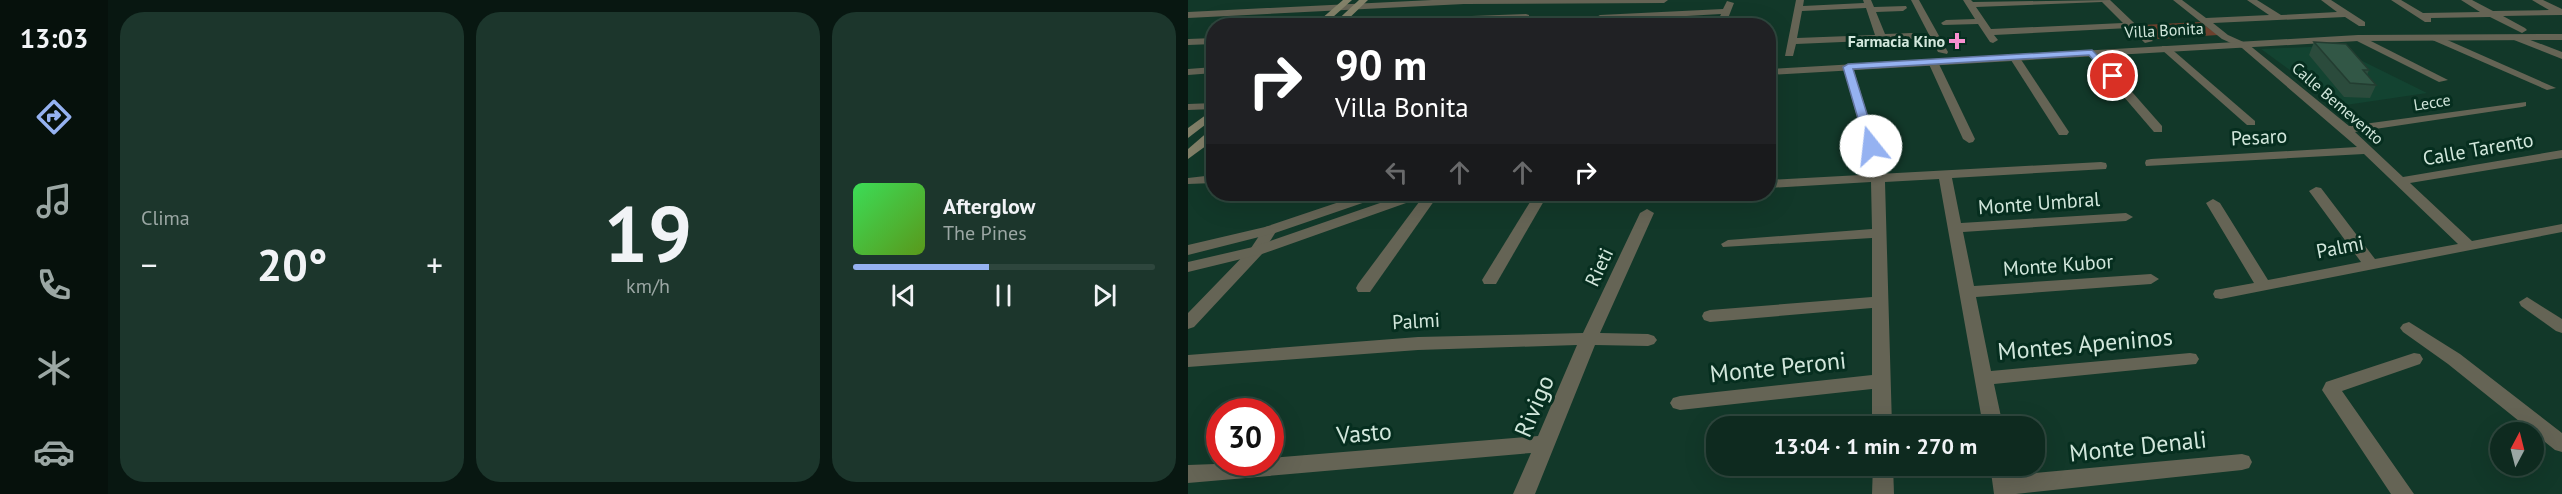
<!DOCTYPE html>
<html lang="es">
<head>
<meta charset="utf-8">
<style>
	body { margin:0; font-family:"PT Sans",sans-serif; background:#1c362c; color:#f1f3f6; height:100vh; display:flex; flex-direction:column; font-size:22px; white-space:nowrap }
	* { box-sizing:border-box; margin:0 }
	p { font-size:20px; color:#9ba7a4 }
	.icon { flex:none; width:33px; height:33px; fill:none; stroke:currentColor; stroke-width:2; stroke-linecap:round; stroke-linejoin:round }
	.map { position:relative; flex:1; overflow:hidden }
	.sheet { display:flex; flex-direction:column; gap:12px; padding:12px; background:#081711; width:1080px }
	.sheet>* { flex:none }
	.banner { position:absolute; left:18px; top:18px; width:570px; height:183px; border-radius:24px; box-shadow:0 6px 24px #0002,0 0 0 2px #2e463d; background:#202124; color:#fff; overflow:hidden }
	.needle { width:39px; rotate:7deg }
	.buttons { position:absolute; left:1302px; top:422px; display:grid; gap:12px }
	.buttons a { display:grid; place-items:center; width:54px; height:54px; border-radius:50%; background:#0e2a1f; box-shadow:0 6px 24px #0002,0 0 0 2px #2e463d; font-size:30px }
	.speed { position:absolute; left:18px; top:398px; display:flex; gap:12px; font-size:30px; font-weight:700; text-align:center }
	.speed>* { display:grid; place-content:center; width:78px; height:78px; border-radius:50%; background:#0e2a1f; box-shadow:0 6px 24px #0002,0 0 0 2px #2e463d; line-height:1 }
	.speed .limit { border:9px solid #d22; background:#fff; color:#111 }
	.pin { position:absolute; display:grid; place-items:center; width:51px; height:51px; color:#fff; margin:-26px; border:3px solid #fff; border-radius:50%; box-shadow:0 2px 6px #0007 }
	.me { position:absolute; width:66px; margin:-33px; rotate:344deg; stroke-linejoin:round; filter:drop-shadow(0 0 4px #0008) }
	.turn { display:flex; align-items:center; gap:21px; height:126px; padding:0 30px; font-size:27px }
	.turn .icon { width:78px; height:78px; stroke-width:2.5 }
	.turn b { display:block; font-size:42px; line-height:51px }
	.lanes { display:flex; align-items:center; height:57px; padding:0 30px; background:#0003; justify-content:center; gap:30px; direction:ltr }
	.lanes .off { opacity:.35 }
	.big { font-size:45px; font-weight:600; line-height:1.1 }
	.sheet .card { flex:1; display:flex; flex-direction:column; justify-content:center; gap:9px; min-width:0; padding:0 21px; border-radius:24px; background:#1c362c }
	.sheet .dial { align-items:center; gap:0 }
	.dial b { font-size:78px; line-height:1 }
	.song { display:flex; align-items:center; gap:18px }
	.cover { width:72px; height:72px; border-radius:9px; background:linear-gradient(135deg,hsl(130 70% 55%),hsl(90 70% 35%)) }
	.played { height:6px; border-radius:3px; background:linear-gradient(90deg,#95b2f1 45%,#2e463d 45%) }
	.keys { display:flex; justify-content:space-around; direction:ltr }
	.heat { display:flex; justify-content:space-between; align-items:center; font-size:33px; direction:ltr }
	.sheet .tiles { flex:1; display:grid; gap:12px; grid-template-columns:repeat(3,1fr) }
	.trip { position:absolute; left:518px; top:416px; width:339px; height:60px; border-radius:24px; background:#0e2a1f; box-shadow:0 6px 24px #0002,0 0 0 2px #2e463d; font-weight:600; line-height:60px; text-align:center }
	main { display:flex; flex:1; min-height:0 }
	.tabs { display:flex; flex-direction:column; width:108px; justify-content:space-around; align-items:center; background:#06110c; color:#9ba7a4 }
	.tabs .icon { width:42px; height:42px }
	.tabs .on { color:#95b2f1 }
	.tabs b { font-size:27px; color:#f1f3f6 }
	.map>svg:first-child { display:block }
	.built { fill:#134331 }
	.green { fill:#6d402d }
	.lines { fill:none; stroke-linecap:round; stroke-linejoin:round }
	.minor { fill:#656455; fill-rule:evenodd }
	.tertiary { fill:#656455; fill-rule:evenodd }
	.secondary { fill:#838169; fill-rule:evenodd }
	.wall { fill:#2b4b3c }
	.building { fill:#325746; stroke:#233d31; stroke-width:1.5 }
	.route { fill:#95b2f1; stroke:#61749d; stroke-width:1.5 }
	.poi-dot { fill:#f790cf; stroke:#062e1f; stroke-width:2 }
	.labels { text-anchor:middle; dominant-baseline:central; stroke-width:6; stroke-linejoin:round; paint-order:stroke }
	.far-street-label { font-size:16px; fill:#d2e7dc; stroke:#062e1f }
	.far-poi-label { font-size:16px; font-weight:bold; fill:#d2e7dc; stroke:#062e1f; text-anchor:end }
	.street-label { font-size:20px; fill:#d2e7dc; stroke:#062e1f }
	.near-street-label { font-size:24px; fill:#d2e7dc; stroke:#062e1f }
</style>
</head>
<body>
<main>
<nav class="tabs">
<b>13:03</b>
<svg class="icon on" aria-label="directions" viewBox="0 0 24 24"><path d="M12 3l9 9-9 9-9-9zM9 14v-3h6M13 9l2 2-2 2"/></svg>
<svg class="icon" aria-label="music" viewBox="0 0 24 24"><path d="M9 18V5l10-2v13"/><circle cx="6" cy="18" r="3"/><circle cx="16" cy="16" r="3"/></svg>
<svg class="icon" aria-label="phone" viewBox="0 0 24 24"><path d="M5 4h4l2 5-3 2q2 4 5 5l2-3 5 2v4C11 20 4 13 5 4z"/></svg>
<svg class="icon" aria-label="climate" viewBox="0 0 24 24"><path d="M12 3v18M4 7l16 10M4 17L20 7"/></svg>
<svg class="icon" aria-label="car" viewBox="0 0 24 24"><path d="M5 17H2v-5l4-1 3-4h7l3 4 3 1v5h-3M9 17h6M6 11h13"/><circle cx="7" cy="17" r="2"/><circle cx="17" cy="17" r="2"/></svg>
</nav>
<section class="sheet">
<div class="tiles">
<div class="card"><p>Clima</p>
<div class="heat"><a>−</a><b class="big">20°</b><a>+</a></div>
</div>
<div class="card dial"><b>19</b><p>km/h</p></div>
<div class="card">
<div class="song"><i class="cover"></i><div><b>Afterglow</b><p>The Pines</p></div></div>
<div class="played"></div>
<div class="keys"><svg class="icon" aria-label="previous" viewBox="0 0 24 24"><path d="M18 5L8 12l10 7zM5 5v14"/></svg><svg class="icon" aria-label="pause" viewBox="0 0 24 24"><path d="M8 5v14M16 5v14"/></svg><svg class="icon" aria-label="next" viewBox="0 0 24 24"><path d="M6 5l10 7-10 7zM19 5v14"/></svg></div>
</div>
</div>
</section>
<div class="map">
<svg width="1374" height="494" viewBox="0 0 1374 494">
	<rect width="100%" height="100%" fill="#123829"/>
	<!-- built -->
	<polygon class="built" points="1144,46 1239,93 1151,106 1073,49"/>
	<!-- green -->
	<polygon class="green" points="1012,22 1030,35 970,39 954,25"/>
	<g class="lines">
		<!-- minor -->
		<g class="minor">
			<polygon points="244,0 480,0 476,3 276,4 0,18 0,12"/>
			<path d="M608,0h8l-1,6 61,-3 -1,-3h8l3,7 32,-1 1,2 -4,3 -27,1 9,22 27,-1 5,3 -5,3 -116,5 -3,12h-8zM678,8l9,27 -78,3 5,-27z"/>
			<polygon points="723,0 731,0 760,52 759,54 750,52"/>
			<path d="M775,0h8l2,2 137,-2 43,41 -8,2 -16,-15 -135,7 4,5 -5,3 -3,-1 -12,-18 -35,1 -2,-2 5,-3 29,-1zM914,2l21,21 -132,6 -15,-22z"/>
			<polygon points="985,0 994,0 1018,18 1081,15 1059,0 1069,0 1093,15 1149,12 1133,0 1143,0 1177,22 1177,26 1171,26 1157,17 1025,23 1040,35 1060,44 1161,126 1338,102 1338,106 1334,107 1167,132 1215,177 1374,150 1374,158 1222,183 1284,241 1374,224 1374,232 1033,299 1027,298 1025,294 1027,290 1066,283 1018,203 1025,199 1032,203 1080,280 1173,262 1121,191 1128,187 1133,188 1187,259 1270,244 1176,154 958,166 957,163 958,160 963,159 1169,147 1054,48 1034,39"/>
			<polygon points="1203,0 1213,0 1235,13 1292,12 1273,0 1284,0 1305,11 1361,10 1344,0 1355,0 1374,9 1374,15 1315,16 1337,28 1339,30 1334,33 1302,17 1243,18 1243,22 1237,22"/>
			<polygon points="539,1 546,3 537,26 528,26 533,14 412,21 407,18 412,15 535,9"/>
			<polygon points="338,14 341,15 341,19 182,26 170,23 175,20"/>
			<polygon points="1242,35 1248,35 1368,88 1359,90 1242,39"/>
			<polygon points="1167,36 1173,36 1260,80 1251,82 1167,40"/>
			<polygon points="1326,36 1332,36 1374,52 1374,59 1326,40"/>
			<polygon points="26,38 26,44 0,45 0,39"/>
			<polygon points="974,46 980,46 1067,121 1067,125 1059,125 974,50"/>
			<polygon points="900,51 908,51 974,126 974,132 966,132 900,55"/>
			<polygon points="822,55 830,55 881,132 879,135 871,135 821,57"/>
			<polygon points="741,60 750,62 787,139 785,142 781,143 775,139 740,62"/>
			<polygon points="656,65 665,67 689,146 687,149 683,150 677,146 655,67"/>
			<polygon points="26,67 26,73 0,75 0,69"/>
			<polygon points="580,86 585,89 588,152 582,156"/>
			<polygon points="26,103 26,109 0,110 0,104"/>
			<polygon points="913,162 918,163 919,166 918,169 764,178 773,223 938,213 945,217 938,221 775,232 786,286 963,274 971,279 963,284 788,297 803,371 1002,353 1008,354 1011,359 1008,364 806,384 815,426 795,426 751,179 697,182 704,426 684,426 684,389 492,410 485,408 482,403 485,398 492,396 684,375 684,308 522,322 516,320 514,316 516,312 522,310 684,297 684,238 535,247 533,244 540,240 684,229 683,182 580,188 580,180"/>
			<polygon points="26,175 26,183 0,184 0,178"/>
			<polygon points="237,194 251,194 182,292 170,292 168,288 170,284"/>
			<polygon points="347,194 360,194 308,284 296,284 294,280"/>
			<polygon points="459,209 466,213 412,333 460,334 466,336 469,340 466,344 460,346 407,345 347,494 325,494 343,453 0,483 0,465 82,462 82,458 350,436 389,345 230,350 0,367 0,355 230,337 395,333 452,213"/>
			<polygon points="82,226 89,230 74,254 6,327 0,329 0,313 63,248 77,227"/>
			<polygon points="1339,297 1374,319 1374,333 1368,331 1333,306 1331,302"/>
			<polygon points="1221,322 1272,354 1374,433 1374,452 1367,450 1260,364 1215,332 1212,328 1215,324"/>
			<polygon points="1226,353 1232,354 1235,359 1232,364 1154,391 1226,494 1203,494 1134,390 1138,382"/>
			<polygon points="1054,454 1061,456 1064,462 1061,468 1054,470 828,494 806,494 802,465 822,465 824,475"/>
			<polygon points="685,465 705,465 706,494 684,494"/>
		</g>
		<!-- tertiary -->
		<g class="tertiary">
			<polygon points="1374,34 1374,40 1170,41 580,75 580,69 1170,35"/>
			<polygon points="175,194 194,194 192,197 87,233 0,255 0,245 77,227"/>
			<polygon points="218,194 237,194 235,197 74,254 0,272 0,262 65,247"/>
		</g>
		<!-- secondary -->
		<g class="secondary">
			<polygon points="155,0 164,0 135,26 125,26"/>
			<polygon points="171,0 180,0 153,26 143,26"/>
			<polygon points="26,109 26,118 0,138 0,128"/>
			<polygon points="22,130 26,130 26,140 0,159 0,149"/>
		</g>
	</g>
	<!-- wall -->
	<polygon class="wall" points="1126,42 1181,70 1179,75 1188,85 1182,98 1156,97 1121,55"/>
	<!-- building -->
	<polygon class="building" points="1126,42 1158,44 1181,70 1175,70 1188,85 1162,83"/>
	<!-- route -->
	<polygon class="route" points="904,50 928,74 928,78 921,78 901,55 665,69 689,146 683,150 678,146 655,67 660,64"/>
	<!-- markers -->
	<path class="poi-dot" d="M766 32h6v6h6v6h-6v6h-6v-6h-6v-6h6z"/>
	<g class="labels">
		<!-- far-street labels -->
		<g class="far-street-label">
			<text transform="translate(976 30) rotate(-3)">Villa Bonita</text>
			<text transform="translate(1244 102) rotate(-9)">Lecce</text>
			<text transform="translate(1150 103) rotate(41)">Calle Bemevento</text>
		</g>
		<!-- far-poi labels -->
		<g class="far-poi-label">
			<text x="757" y="41">Farmacia Kino</text>
		</g>
		<!-- street labels -->
		<g class="street-label">
			<text transform="translate(1071 137) rotate(-3)">Pesaro</text>
			<text transform="translate(1290 149) rotate(-10)">Calle Tarento</text>
			<text transform="translate(851 203) rotate(-4)">Monte Umbral</text>
			<text transform="translate(1152 247) rotate(-11)">Palmi</text>
			<text transform="translate(870 265) rotate(-4)">Monte Kubor</text>
			<text transform="translate(411 267) rotate(-65)">Rieti</text>
			<text transform="translate(228 321) rotate(-3)">Palmi</text>
		</g>
		<!-- near-street labels -->
		<g class="near-street-label">
			<text transform="translate(897 344) rotate(-5)">Montes Apeninos</text>
			<text transform="translate(590 367) rotate(-6)">Monte Peroni</text>
			<text transform="translate(346 406) rotate(-67)">Rivigo</text>
			<text transform="translate(176 433) rotate(-5)">Vasto</text>
			<text transform="translate(950 446) rotate(-6)">Monte Denali</text>
		</g>
	</g>
</svg>
<div class="buttons">
<a><svg class="needle" viewBox="-14 -14 28 28"><path d="M0-13l5 13h-10z" fill="#e53935"/><path d="M0 13l5-13h-10z" fill="#9ba7a4"/></svg></a>
</div>
<div class="speed"><div class="limit">30</div></div>
<div class="pin" style="left:925px;top:76px;background:#d93025"><svg class="icon" aria-label="arrive" viewBox="0 0 24 24"><path d="M6 21V4h12l-3 4 3 4H6"/></svg></div>
<svg class="me" style="left:683px;top:146px" viewBox="-20 -20 40 40"><circle r="19" fill="#fff"/><path d="M0-13L10 11 0 6-10 11z" fill="#95b2f1"/></svg>
<div class="trip">13:04 · 1 min · 270 m</div>
<div class="banner">
<div class="turn"><svg class="icon" aria-label="right" viewBox="0 0 24 24"><path d="M7 20v-9h11M14 6l5 5-5 5"/></svg><div><b>90 m</b>Villa Bonita</div></div>
<div class="lanes"><svg class="icon off" aria-label="left" viewBox="0 0 24 24"><path d="M17 20v-9H6M10 6l-5 5 5 5"/></svg><svg class="icon off" aria-label="ahead" viewBox="0 0 24 24"><path d="M12 20V5M6 11l6-6 6 6"/></svg><svg class="icon off" aria-label="ahead" viewBox="0 0 24 24"><path d="M12 20V5M6 11l6-6 6 6"/></svg><svg class="icon" aria-label="right" viewBox="0 0 24 24"><path d="M7 20v-9h11M14 6l5 5-5 5"/></svg></div>
</div>
</div>
</main>
</body>
</html>
